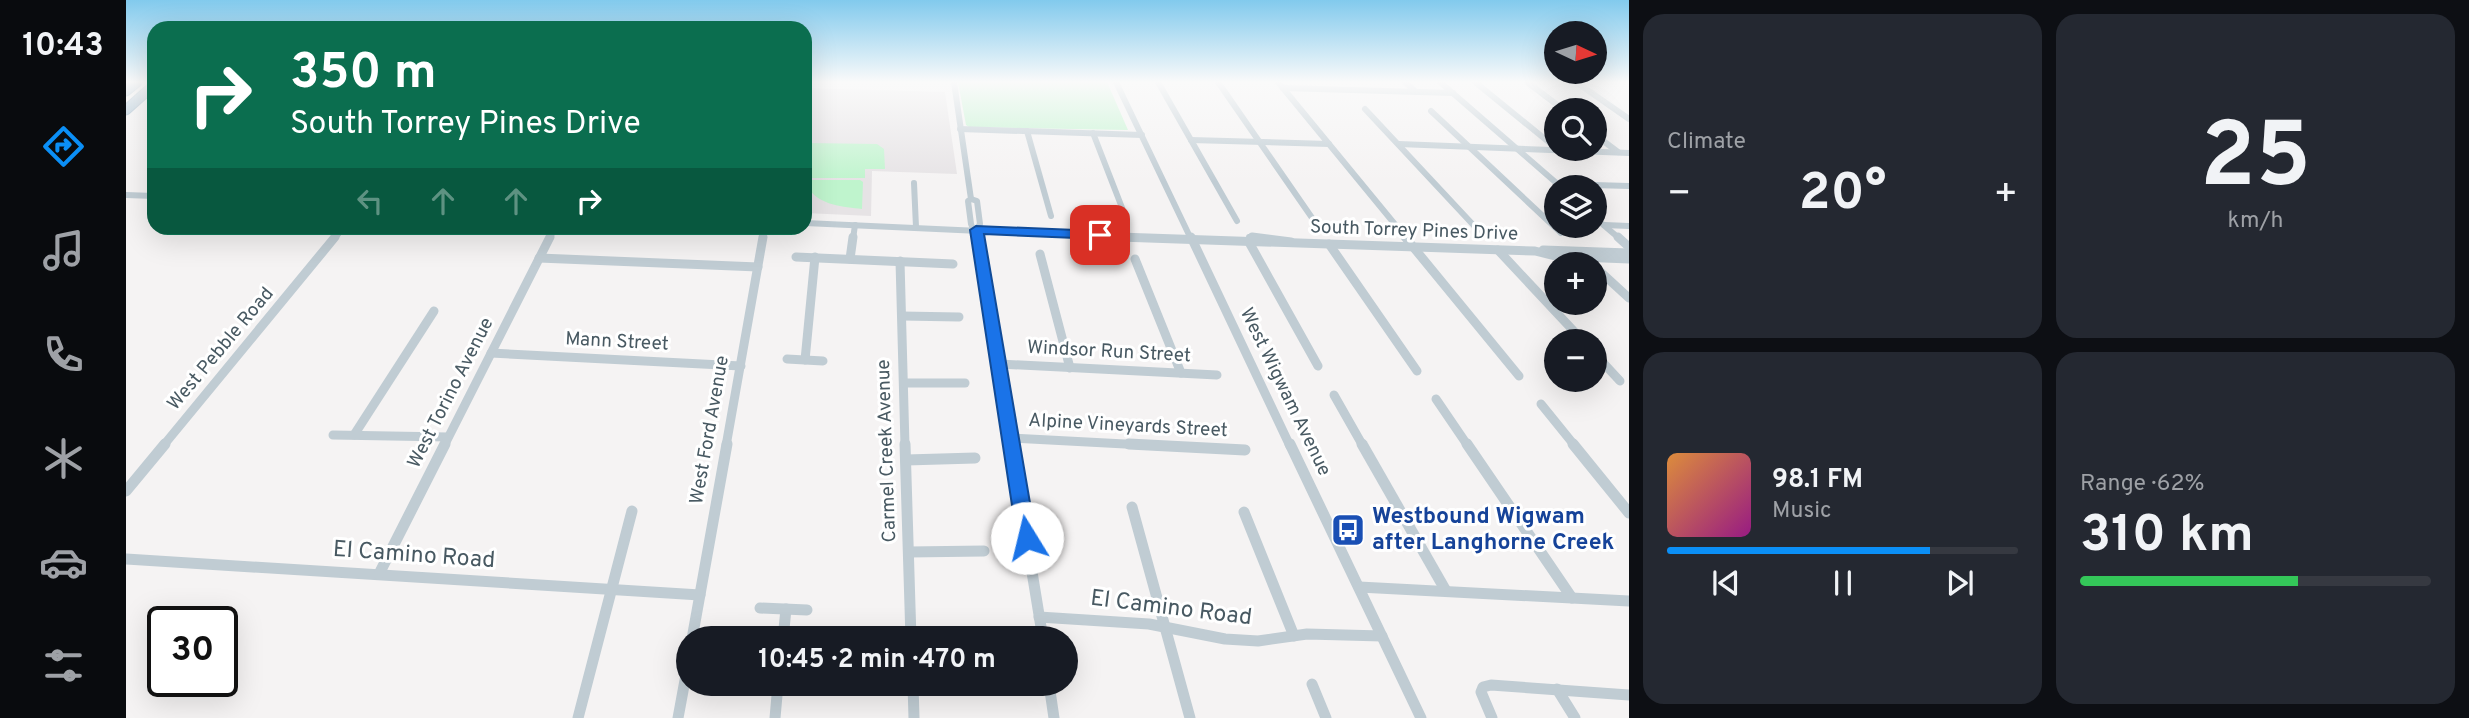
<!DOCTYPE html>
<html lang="en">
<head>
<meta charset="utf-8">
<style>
	body { margin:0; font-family:Overpass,sans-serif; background:#242831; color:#f1f3f6; height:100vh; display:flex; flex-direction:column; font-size:26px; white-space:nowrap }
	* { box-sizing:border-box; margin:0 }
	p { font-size:23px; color:#9ea1a6 }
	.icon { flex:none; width:38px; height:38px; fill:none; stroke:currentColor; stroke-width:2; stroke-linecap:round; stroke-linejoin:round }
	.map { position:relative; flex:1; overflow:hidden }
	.panel { display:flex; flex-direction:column; gap:14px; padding:14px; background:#0d0f14; width:840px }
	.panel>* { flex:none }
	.hud { position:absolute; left:21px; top:21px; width:665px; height:214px; border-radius:21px; box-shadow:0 7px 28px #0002; background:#0b6e4f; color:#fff; overflow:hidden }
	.needle { width:46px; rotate:94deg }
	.controls { position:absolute; left:1418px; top:21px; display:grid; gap:14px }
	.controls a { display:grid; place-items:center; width:63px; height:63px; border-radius:50%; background:#171b24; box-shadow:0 7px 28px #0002; font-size:35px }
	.speed { position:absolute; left:21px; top:606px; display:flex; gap:14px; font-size:35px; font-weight:700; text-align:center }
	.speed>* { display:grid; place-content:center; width:91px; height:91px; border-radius:50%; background:#171b24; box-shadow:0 7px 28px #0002; line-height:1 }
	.speed .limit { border:4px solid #111; border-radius:10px; background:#fff; color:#111 }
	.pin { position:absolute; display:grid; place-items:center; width:60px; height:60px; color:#fff; margin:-30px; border-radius:14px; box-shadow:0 4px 10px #0006 }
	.me { position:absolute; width:77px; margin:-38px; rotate:351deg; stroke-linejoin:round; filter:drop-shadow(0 0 5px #0008) }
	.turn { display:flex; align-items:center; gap:24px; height:147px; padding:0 28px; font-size:32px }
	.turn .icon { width:91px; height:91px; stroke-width:2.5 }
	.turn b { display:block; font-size:49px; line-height:60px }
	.lanes { display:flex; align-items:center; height:66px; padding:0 28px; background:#0003; justify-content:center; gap:35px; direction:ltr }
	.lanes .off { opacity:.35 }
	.big { font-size:52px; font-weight:700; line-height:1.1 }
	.panel .widget { flex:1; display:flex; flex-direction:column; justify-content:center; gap:10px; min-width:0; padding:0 24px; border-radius:21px; background:#242831 }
	.panel .dial { align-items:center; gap:0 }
	.dial b { font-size:91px; line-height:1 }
	.song { display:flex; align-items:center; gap:21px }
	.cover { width:84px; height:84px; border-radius:10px; background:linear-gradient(135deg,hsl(30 70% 55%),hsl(310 70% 35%)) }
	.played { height:7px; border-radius:4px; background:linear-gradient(90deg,#0b8ff6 75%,#363941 75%) }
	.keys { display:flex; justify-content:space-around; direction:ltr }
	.heat { display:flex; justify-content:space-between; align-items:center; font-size:38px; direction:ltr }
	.charge { height:10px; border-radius:5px; background:linear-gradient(90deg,#34c759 62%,#363941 0) }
	.panel .tiles { flex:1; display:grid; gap:14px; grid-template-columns:repeat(2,1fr) }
	.trip { position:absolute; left:550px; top:626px; width:402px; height:70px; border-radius:35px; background:#171b24; box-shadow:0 7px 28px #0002; font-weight:700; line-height:70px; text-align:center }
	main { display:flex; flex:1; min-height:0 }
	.tabs { display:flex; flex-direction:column; width:126px; justify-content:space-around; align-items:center; background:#090b0e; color:#9ea1a6 }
	.tabs .icon { width:49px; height:49px }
	.tabs .current { color:#0b8ff6 }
	.tabs b { font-size:32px; color:#f1f3f6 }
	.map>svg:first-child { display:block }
	.education { fill:#e6e3e5 }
	.green { fill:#bff4cd }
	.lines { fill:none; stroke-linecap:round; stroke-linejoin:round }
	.highway-casing { stroke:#7297b1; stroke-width:11 }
	.minor-far2 { stroke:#c0ccd3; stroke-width:6 }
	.minor-far1 { stroke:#c0ccd3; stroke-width:9 }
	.minor { stroke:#c0ccd3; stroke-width:11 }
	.highway { stroke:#87acc5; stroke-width:9 }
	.route { fill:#1a73e8; stroke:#114b97; stroke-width:2 }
	.labels { text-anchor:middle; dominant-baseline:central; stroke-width:6; stroke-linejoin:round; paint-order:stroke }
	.street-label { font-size:19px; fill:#485962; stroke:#fff }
	.near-transit-label { font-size:23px; font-weight:bold; fill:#164399; stroke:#fff; text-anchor:start }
	.near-street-label { font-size:23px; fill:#485962; stroke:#fff }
</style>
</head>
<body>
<main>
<nav class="tabs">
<b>10:43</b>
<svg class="icon current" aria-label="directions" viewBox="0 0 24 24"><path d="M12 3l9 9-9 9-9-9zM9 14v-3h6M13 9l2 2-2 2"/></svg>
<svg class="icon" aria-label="music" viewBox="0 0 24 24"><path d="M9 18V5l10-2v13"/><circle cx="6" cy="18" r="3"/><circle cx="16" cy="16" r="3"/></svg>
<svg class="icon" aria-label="phone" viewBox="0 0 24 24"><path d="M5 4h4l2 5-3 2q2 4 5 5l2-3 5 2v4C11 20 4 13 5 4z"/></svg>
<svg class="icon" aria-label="climate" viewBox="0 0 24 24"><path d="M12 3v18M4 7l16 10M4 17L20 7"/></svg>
<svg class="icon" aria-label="car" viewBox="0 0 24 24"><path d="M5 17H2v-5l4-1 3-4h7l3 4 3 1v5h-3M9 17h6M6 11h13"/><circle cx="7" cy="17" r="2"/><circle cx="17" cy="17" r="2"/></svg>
<svg class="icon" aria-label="filters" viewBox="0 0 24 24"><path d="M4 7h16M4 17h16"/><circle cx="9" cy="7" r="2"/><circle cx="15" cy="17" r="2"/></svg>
</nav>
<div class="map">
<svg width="1503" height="718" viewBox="0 0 1503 718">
	<rect width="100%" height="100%" fill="#f5f3f3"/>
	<!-- education -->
	<polygon class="education" points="679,88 819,92 831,174 746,171 745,216 679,213"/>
	<!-- green -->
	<g class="green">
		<polygon points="832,82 981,82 1002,130 843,127 840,125"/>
		<polygon points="679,143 751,144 758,149 759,169 739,169 739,178 679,178"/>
		<path d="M684,180h50l3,2 -1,27c-18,-2 -43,-4 -53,-20z"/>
	</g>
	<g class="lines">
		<defs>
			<g id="highway">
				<polyline points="0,91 11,82"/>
				<polyline points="0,110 28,85"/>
			</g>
		</defs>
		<!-- highway casing -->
		<use href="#highway" class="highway-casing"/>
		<!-- minor-far2 -->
		<g class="minor-far2">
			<polyline points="828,82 845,199 842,201 845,224 851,239"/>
			<polyline points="990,82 1065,239"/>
			<polyline points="1032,82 1111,221"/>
			<polyline points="1092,82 1191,225"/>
			<polyline points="1152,82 1281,239"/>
			<polyline points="1279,82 1290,92"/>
			<polyline points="1314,82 1435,187"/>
			<polyline points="1349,82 1430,148"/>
			<polyline points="1401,82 1438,110"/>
			<polyline points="1450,82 1503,119"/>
			<polyline points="1157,88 1327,93"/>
			<polyline points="1239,109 1352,230"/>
			<polyline points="1305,111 1435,233"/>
			<polyline points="834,129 1016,135"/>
			<polyline points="901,131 925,216"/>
			<polyline points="967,133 1000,218"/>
			<polyline points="1468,134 1492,152"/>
			<polyline points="1065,140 1203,144"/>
			<polyline points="1273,144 1503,153"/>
			<polyline points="788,183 790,227"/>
			<polyline points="1431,184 1503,186"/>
			<polyline points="0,195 28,196"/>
			<polyline points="845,199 851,201 854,224 850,230"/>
			<polyline points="1468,217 1494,239"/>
			<polyline points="679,223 1031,239"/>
			<polyline points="1478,225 1503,226"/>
			<polyline points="1123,237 1141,239"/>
			<polyline points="208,239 217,228"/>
			<polyline points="423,239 429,228"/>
			<polyline points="637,239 639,228"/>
			<polyline points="727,239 729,225"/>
		</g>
		<!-- minor-far1 -->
		<g class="minor-far1">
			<polyline points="851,237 885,446"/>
			<polyline points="993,237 1409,251 1429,256 1503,259"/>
			<polyline points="1065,237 1164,446"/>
			<polyline points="1126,237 1165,242"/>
			<polyline points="1279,237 1393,376"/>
			<polyline points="1492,237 1503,247"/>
			<polyline points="1124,244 1192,366"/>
			<polyline points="1203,244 1291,371"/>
			<polyline points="1372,250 1457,341"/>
			<polyline points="1417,250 1503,253"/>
			<polyline points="914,254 944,368"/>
			<polyline points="670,257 827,264"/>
			<polyline points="413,258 632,267"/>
			<polyline points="724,259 727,237"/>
			<polyline points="1009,259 1055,373"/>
			<polyline points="774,261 779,446"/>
			<polyline points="1468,266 1503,298"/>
			<polyline points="776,316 833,317"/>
			<polyline points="365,353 615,366"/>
			<polyline points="1468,353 1494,381"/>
			<polyline points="661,359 697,361"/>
			<polyline points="679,360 689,257"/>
			<polyline points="873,364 1091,375"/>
			<polyline points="778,383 839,383"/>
			<polyline points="1208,395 1237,446"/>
			<polyline points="1310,399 1342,446"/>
			<polyline points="1415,404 1449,446"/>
			<polyline points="207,435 322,437"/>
			<polyline points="228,435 308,311"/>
			<polyline points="884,438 1037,446"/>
			<polyline points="37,446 209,237"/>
			<polyline points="318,446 424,237"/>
			<polyline points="600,446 637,237"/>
		</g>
		<!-- minor -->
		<g class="minor">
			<polyline points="779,444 785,639"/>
			<polyline points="885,444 917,639"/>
			<polyline points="1003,444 1119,450"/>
			<polyline points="1164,444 1295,718"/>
			<polyline points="1236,444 1320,591"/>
			<polyline points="1341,444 1446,598"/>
			<polyline points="1447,444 1503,513"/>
			<polyline points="780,460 849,458"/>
			<polyline points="0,491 39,444"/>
			<polyline points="1006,507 1064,718"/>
			<polyline points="1118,512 1168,636"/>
			<polyline points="783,552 858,551"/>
			<polyline points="0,559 574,595"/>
			<polyline points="253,574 319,444"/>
			<polyline points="1233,587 1503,601"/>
			<polyline points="634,608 681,610"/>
			<polyline points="913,617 1023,624 1099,639 1132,641 1181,634 1256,636"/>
			<polyline points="566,639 601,444"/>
			<polyline points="657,639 660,609"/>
			<polyline points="787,684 788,718"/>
			<polyline points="923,684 928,718"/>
			<polyline points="1186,684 1200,718"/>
			<polyline points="1431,689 1449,718"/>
			<polyline points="452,718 506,511"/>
			<polyline points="552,718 562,664"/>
			<polyline points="649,718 652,684"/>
			<polyline points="1366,718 1355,692 1357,687 1365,685 1503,695"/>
		</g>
		<!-- highway -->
		<use href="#highway" class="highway"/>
	</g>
	<!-- sky -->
	<linearGradient id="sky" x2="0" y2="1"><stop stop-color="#82caed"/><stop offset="0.45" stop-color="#fafafa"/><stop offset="1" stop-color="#fafafa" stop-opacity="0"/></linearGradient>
	<rect width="1503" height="182" fill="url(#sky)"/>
	<!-- route -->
	<polygon class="route" points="850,226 974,231 981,235 974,239 858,234 910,538 908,544 894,544 891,538 844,230"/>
	<!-- icons -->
	<defs>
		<symbol id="bus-square" viewBox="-11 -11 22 22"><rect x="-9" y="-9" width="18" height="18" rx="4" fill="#1a4fb4" stroke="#fff"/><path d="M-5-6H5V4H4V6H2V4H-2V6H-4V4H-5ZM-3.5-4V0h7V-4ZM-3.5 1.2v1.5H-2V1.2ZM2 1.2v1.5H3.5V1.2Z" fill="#fff"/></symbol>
	</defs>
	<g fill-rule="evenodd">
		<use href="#bus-square" x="1203" y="511" width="38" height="38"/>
	</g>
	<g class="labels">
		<!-- street labels -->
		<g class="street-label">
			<text transform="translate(1288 231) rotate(2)">South Torrey Pines Drive</text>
			<text transform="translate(491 342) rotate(3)">Mann Street</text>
			<text transform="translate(95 349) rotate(-50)">West Pebble Road</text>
			<text transform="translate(983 352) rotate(3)">Windsor Run Street</text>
			<text transform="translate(1159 392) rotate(64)">West Wigwam Avenue</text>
			<text transform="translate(325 393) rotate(-63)">West Torino Avenue</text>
			<text transform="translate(1002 426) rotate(3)">Alpine Vineyards Street</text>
			<text transform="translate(584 430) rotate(-80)">West Ford Avenue</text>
			<text transform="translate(761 451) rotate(-92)">Carmel Creek Avenue</text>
		</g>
		<!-- near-transit labels -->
		<g class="near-transit-label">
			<text x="1246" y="517">Westbound Wigwam<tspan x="1246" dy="26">after Langhorne Creek</tspan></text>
		</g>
		<!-- near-street labels -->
		<g class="near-street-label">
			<text transform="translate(288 556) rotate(4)">El Camino Road</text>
			<text transform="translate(1045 609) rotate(7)">El Camino Road</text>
		</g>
	</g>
</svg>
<div class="controls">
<a><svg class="needle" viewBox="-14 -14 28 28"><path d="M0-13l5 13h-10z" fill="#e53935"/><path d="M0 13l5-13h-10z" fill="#9ea1a6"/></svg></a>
<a><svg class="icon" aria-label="search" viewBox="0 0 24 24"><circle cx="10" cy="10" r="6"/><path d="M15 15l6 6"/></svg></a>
<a><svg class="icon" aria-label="layers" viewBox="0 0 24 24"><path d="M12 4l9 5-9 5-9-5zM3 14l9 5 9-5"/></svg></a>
<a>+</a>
<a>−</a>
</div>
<div class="speed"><div class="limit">30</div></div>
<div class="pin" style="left:974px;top:235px;background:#d93025"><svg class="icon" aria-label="arrive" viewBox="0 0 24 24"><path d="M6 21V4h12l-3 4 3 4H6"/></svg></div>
<svg class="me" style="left:901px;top:538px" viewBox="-20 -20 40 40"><circle r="19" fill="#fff"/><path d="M0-13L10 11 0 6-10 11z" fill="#1a73e8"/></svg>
<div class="trip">10:45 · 2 min · 470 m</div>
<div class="hud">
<div class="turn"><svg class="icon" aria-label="right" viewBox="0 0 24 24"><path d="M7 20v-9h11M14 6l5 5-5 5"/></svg><div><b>350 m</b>South Torrey Pines Drive</div></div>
<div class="lanes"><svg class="icon off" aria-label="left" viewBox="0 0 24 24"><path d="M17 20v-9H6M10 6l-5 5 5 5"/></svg><svg class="icon off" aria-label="ahead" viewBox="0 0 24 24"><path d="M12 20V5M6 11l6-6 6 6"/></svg><svg class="icon off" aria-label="ahead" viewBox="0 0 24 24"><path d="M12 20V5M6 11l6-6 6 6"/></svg><svg class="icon" aria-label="right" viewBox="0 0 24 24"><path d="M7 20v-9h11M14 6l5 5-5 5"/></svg></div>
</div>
</div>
<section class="panel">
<div class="tiles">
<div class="widget"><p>Climate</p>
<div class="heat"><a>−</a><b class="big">20°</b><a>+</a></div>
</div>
<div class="widget dial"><b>25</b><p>km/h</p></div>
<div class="widget">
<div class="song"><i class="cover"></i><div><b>98.1 FM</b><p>Music</p></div></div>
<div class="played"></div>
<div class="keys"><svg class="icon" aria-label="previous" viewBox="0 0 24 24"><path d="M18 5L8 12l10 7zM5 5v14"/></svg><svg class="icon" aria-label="pause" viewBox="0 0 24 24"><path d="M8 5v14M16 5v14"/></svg><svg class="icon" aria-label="next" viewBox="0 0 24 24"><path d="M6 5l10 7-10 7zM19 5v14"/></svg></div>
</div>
<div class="widget"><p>Range · 62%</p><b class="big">310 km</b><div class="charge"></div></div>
</div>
</section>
</main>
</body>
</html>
